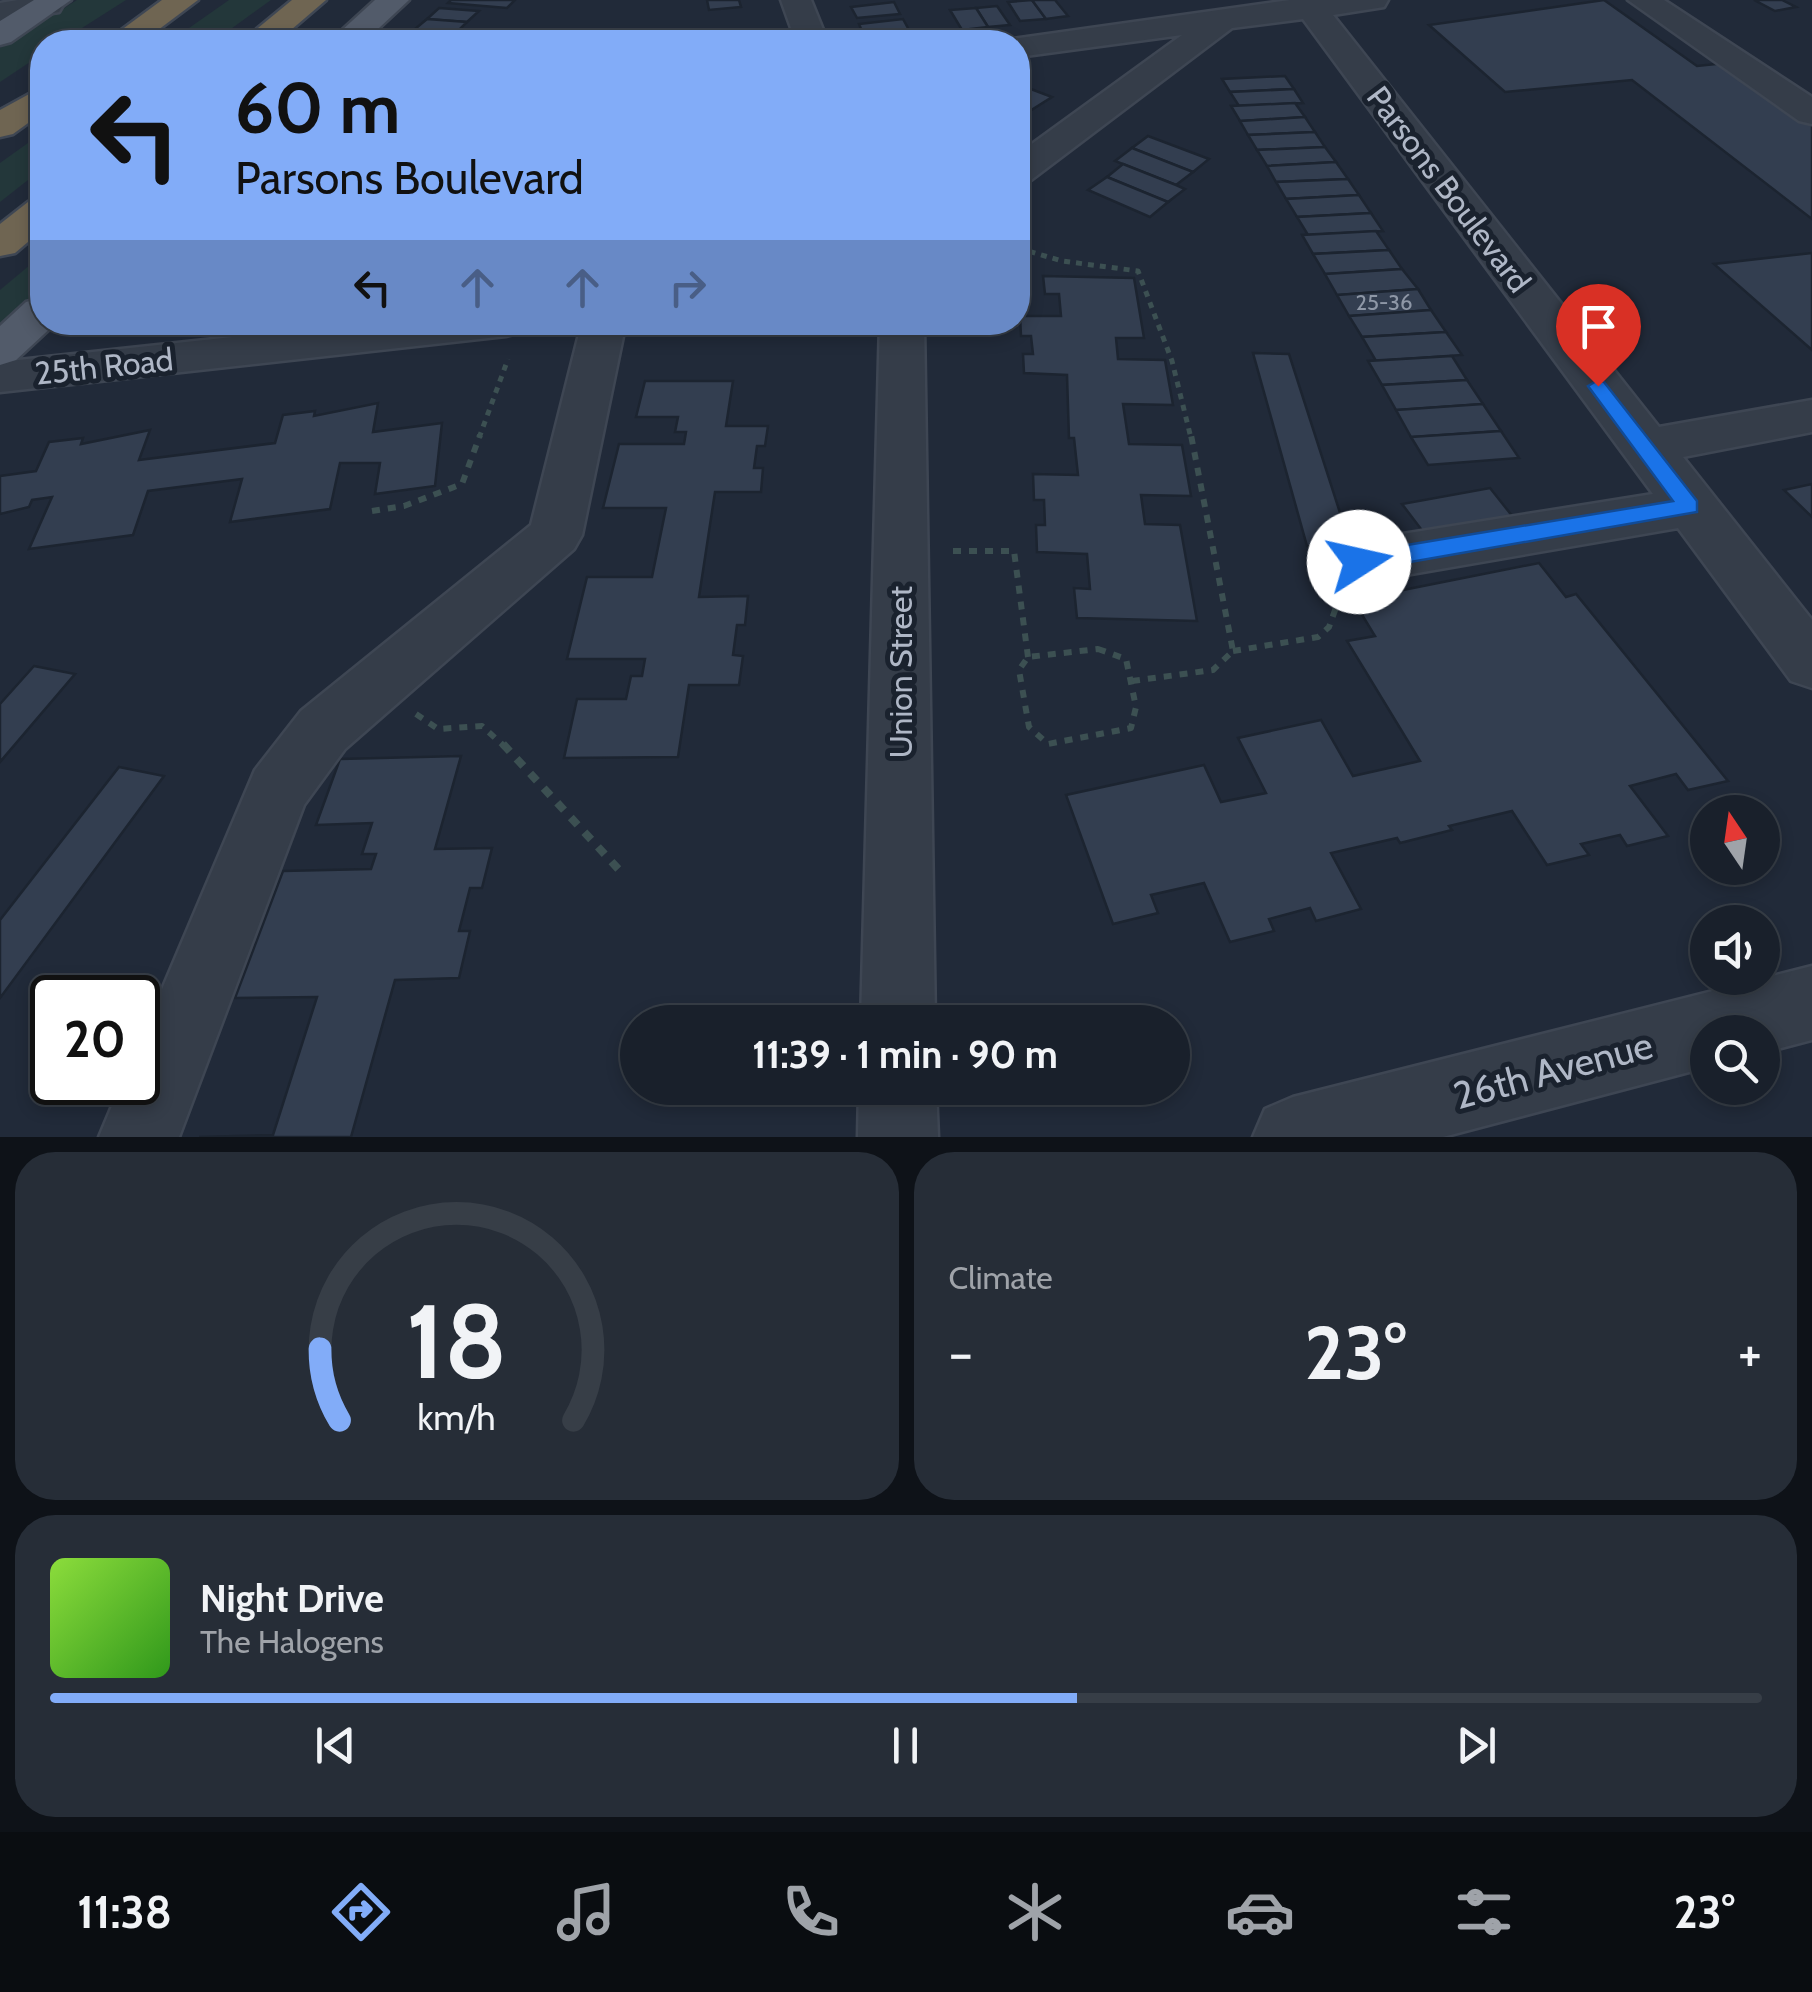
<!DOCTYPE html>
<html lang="en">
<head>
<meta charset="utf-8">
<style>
	body { margin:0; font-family:Cabin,sans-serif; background:#262d37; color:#f1f3f6; height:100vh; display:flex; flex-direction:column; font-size:38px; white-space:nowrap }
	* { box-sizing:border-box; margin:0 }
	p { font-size:32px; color:#9fa3a9 }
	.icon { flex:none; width:55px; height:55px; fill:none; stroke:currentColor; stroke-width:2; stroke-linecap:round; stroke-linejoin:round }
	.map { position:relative; height:1137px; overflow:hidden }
	.sheet { display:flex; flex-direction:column; gap:15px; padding:15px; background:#0e1218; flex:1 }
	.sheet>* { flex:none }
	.banner { position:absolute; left:30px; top:30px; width:1000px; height:305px; border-radius:40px; box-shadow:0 5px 15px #0003,0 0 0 2px #373e47; background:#82acf8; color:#111; overflow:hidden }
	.needle { width:65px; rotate:347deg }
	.buttons { position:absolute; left:1690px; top:795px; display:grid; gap:20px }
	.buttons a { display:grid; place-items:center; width:90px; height:90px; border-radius:50%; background:#19202b; box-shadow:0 5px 15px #0003,0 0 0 2px #373e47; font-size:50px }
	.speed { position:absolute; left:30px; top:975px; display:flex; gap:20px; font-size:50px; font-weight:700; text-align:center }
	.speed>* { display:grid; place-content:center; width:130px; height:130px; border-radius:50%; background:#19202b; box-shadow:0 5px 15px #0003,0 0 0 2px #373e47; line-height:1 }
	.speed .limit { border:5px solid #111; border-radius:15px; background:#fff; color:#111 }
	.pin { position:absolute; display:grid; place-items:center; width:85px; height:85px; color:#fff; margin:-102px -42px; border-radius:50% 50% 50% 0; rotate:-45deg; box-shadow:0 0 10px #0007 }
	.pin .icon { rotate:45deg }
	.me { position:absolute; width:110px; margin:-55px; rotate:80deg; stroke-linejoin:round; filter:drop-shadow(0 0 8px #0008) }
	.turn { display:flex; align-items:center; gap:35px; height:210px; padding:0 40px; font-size:45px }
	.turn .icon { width:130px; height:130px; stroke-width:2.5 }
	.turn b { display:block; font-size:70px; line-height:85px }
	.lanes { display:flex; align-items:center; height:95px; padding:0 40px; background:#0003; justify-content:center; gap:50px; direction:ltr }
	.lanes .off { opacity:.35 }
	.big { font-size:75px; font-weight:800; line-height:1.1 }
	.sheet .tile { flex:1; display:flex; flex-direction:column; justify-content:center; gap:15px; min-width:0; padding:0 35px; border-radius:40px; background:#262d37 }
	.sheet .dial { align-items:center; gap:0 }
	.dial svg { height:260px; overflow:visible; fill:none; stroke:#373e47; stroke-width:7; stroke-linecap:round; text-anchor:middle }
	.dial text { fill:#f1f3f6; stroke:none }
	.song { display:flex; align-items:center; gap:30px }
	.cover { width:120px; height:120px; border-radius:15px; background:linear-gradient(135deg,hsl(90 70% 55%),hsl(110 70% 35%)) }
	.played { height:10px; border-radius:5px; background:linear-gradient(90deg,#82acf8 60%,#373e47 60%) }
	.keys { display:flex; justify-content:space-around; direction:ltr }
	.heat { display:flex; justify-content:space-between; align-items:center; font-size:55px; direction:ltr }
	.sheet .tiles { flex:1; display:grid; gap:15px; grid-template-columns:1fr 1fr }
	.tile:last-child { grid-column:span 2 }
	.trip { position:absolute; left:620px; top:1005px; width:570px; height:100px; border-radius:50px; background:#19202b; box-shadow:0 5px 15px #0003,0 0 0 2px #373e47; font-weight:800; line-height:100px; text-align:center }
	.dock { display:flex; height:160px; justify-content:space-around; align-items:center; background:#0a0d11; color:#9fa3a9 }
	.dock .icon { width:70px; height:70px }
	.dock .current { color:#82acf8 }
	.dock b { font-size:45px; color:#f1f3f6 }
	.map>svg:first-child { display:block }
	.green { fill:#23373a }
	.building { fill:#333e50; stroke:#1c2430; stroke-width:2.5 }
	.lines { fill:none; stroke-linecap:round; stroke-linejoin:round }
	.minor-casing { stroke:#3e4653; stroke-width:5 }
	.major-casing { stroke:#3e4653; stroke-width:5 }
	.highway-casing { stroke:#3f4754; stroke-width:5 }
	.path-far2 { stroke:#3c5052; stroke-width:5; stroke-dasharray:6 6; stroke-linecap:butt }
	.path-far1 { stroke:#3c5052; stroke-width:6; stroke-dasharray:8 8; stroke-linecap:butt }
	.path { stroke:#3c5052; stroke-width:8; stroke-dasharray:10 10; stroke-linecap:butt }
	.minor { fill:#353d49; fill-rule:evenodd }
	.major { fill:#525b6a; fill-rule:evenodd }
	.highway { fill:#6f6552; fill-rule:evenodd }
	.route { fill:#1a73e8; stroke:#114b97; stroke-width:2.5 }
	.labels { text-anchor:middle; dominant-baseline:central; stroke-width:10; stroke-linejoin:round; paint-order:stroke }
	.far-number-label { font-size:22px; fill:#8e97a6 }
	.street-label { font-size:32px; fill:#afb7c6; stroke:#1a222e }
	.near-street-label { font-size:38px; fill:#afb7c6; stroke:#1a222e }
</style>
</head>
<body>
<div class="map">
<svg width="1812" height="1137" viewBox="0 0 1812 1137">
	<rect width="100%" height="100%" fill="#212a39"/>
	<!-- green -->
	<g class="green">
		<polygon points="77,0 126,0 60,42 42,42 42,54 0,82 0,48"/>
		<polygon points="229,0 271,0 213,42 169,42"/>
		<polygon points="42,133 42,169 0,202 0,163"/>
		<polygon points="42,255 42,288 0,325 0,290"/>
	</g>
	<!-- building -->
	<g class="building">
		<polygon points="451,0 515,0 507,8 448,3"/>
		<polygon points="707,0 739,0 741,7 709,10"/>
		<polygon points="1032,0 1046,19 1020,21 1008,2"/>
		<polygon points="1032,0 1055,0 1068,16 1046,19"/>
		<polygon points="1604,0 1697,66 1726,63 1812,123 1812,219 1632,80 1505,92 1429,25"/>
		<polygon points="1754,0 1782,0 1796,7 1775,11"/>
		<polygon points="894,2 900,14 857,18 851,7"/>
		<polygon points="997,6 1010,25 988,27 976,8"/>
		<polygon points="439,8 479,11 467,22 427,19"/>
		<polygon points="976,8 988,27 962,30 950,10"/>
		<polygon points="427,19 467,22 456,33 415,29"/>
		<polygon points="903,19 909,30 863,34 859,24"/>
		<polygon points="909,30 915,41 867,42 863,34"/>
		<polygon points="762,32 766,42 739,42 737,35"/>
		<polygon points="1285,76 1294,89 1230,92 1222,79"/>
		<polygon points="1023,86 1052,97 1025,114 1018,111 1018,87"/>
		<polygon points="1294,89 1303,103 1239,106 1230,92"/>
		<polygon points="1295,103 1305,117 1240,121 1231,106"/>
		<polygon points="1305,117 1315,132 1248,135 1240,121"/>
		<polygon points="1315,132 1325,147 1257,150 1248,135"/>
		<polygon points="1148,136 1209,159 1193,172 1132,148"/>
		<polygon points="1325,147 1336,162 1267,166 1257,150"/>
		<polygon points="1132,148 1193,172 1176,185 1115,161"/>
		<polygon points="1336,162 1348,179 1276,182 1267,166"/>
		<polygon points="1123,164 1176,185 1185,189 1168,202 1107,177"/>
		<polygon points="1107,177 1168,202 1150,217 1088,190"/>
		<polygon points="1348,179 1359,195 1286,199 1276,182"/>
		<polygon points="1359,195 1371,213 1297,217 1286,199"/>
		<polygon points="1371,213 1383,231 1308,235 1297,217"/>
		<polygon points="1376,231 1389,250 1313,254 1302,235"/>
		<polygon points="1389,250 1402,269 1325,274 1313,254"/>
		<polygon points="1812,253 1812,350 1714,264"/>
		<polygon points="1402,269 1418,289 1337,295 1325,274"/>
		<polygon points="1043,276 1134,278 1144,338 1116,338 1118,359 1165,360 1173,405 1123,404 1129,444 1182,445 1191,496 1141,495 1145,524 1180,525 1197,621 1077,618 1074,588 1090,589 1087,554 1037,552 1036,525 1045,525 1044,500 1034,500 1033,474 1078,475 1074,438 1069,438 1067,375 1024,373 1023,354 1033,354 1031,336 1021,336 1020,316 1061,316 1059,294 1045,294"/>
		<polygon points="1418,289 1431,310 1349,316 1337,295"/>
		<polygon points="1431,310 1446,332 1362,337 1349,316"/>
		<polygon points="1446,332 1462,355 1376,361 1362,337"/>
		<polygon points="1253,353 1289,354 1351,547 1307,546"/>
		<polygon points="1452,356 1467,380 1382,385 1368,361"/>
		<polygon points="1467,380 1483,404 1396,410 1382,385"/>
		<polygon points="645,381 733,381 726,426 768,426 765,446 757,446 754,468 763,468 761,492 715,492 699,597 748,596 745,625 737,625 733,655 743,656 739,685 689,685 678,757 564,758 577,699 626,699 631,676 642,676 645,659 567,659 587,577 652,577 666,508 603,508 619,444 684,444 686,432 675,432 678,417 636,417"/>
		<polygon points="378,403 373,432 442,423 435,486 375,494 380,463 340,463 330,509 230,522 242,479 148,491 133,535 29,549 52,497 32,500 29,507 0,514 0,476 36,471 49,442 83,438 81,444 150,430 139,460 275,443 283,415 315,411 314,416"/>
		<polygon points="1483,404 1501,431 1411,437 1396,410"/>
		<polygon points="1501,431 1519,458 1428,465 1411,437"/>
		<polygon points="1812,484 1812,517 1784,490"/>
		<polygon points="1490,488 1513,517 1424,533 1402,504"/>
		<polygon points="1539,563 1566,597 1576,594 1728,781 1688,790 1676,774 1630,786 1668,836 1627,846 1620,835 1581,844 1589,855 1547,865 1512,811 1449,826 1452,830 1400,843 1397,838 1331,853 1361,909 1316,921 1310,908 1269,919 1274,931 1230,942 1204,883 1151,895 1158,913 1113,924 1066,795 1204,765 1221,802 1266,793 1238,738 1321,720 1353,776 1420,761 1347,641 1375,636 1353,600"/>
		<polygon points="34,666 75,674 0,762 0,704"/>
		<polygon points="461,756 435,849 492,848 482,888 470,888 459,931 470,931 459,978 395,980 351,1137 199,1137 273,1135 317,997 235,998 283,871 371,869 376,854 362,854 372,823 316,825 340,759"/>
		<polygon points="119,767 164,776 0,998 0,920"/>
	</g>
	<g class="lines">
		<defs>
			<g id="minor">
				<polygon points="18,0 60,0 63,5 59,12 0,21 0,3"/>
				<polygon points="781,0 811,0 828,42 796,42"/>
				<polygon points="1290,0 1388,0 1384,7 1333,15 1659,427 1812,400 1812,432 1683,457 1812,620 1812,688 1791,681 1678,528 1359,583 1340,577 1332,562 1340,547 1359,541 1653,494 1303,19 1232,28 1031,180 1018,183 1018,154 1182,35 1018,57 1018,42 1006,40"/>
				<polygon points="1628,0 1664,0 1812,97 1812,124 1799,121"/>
				<polygon points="371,322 528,322 522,332 506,336 0,392 0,362"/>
				<polygon points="582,322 626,322 582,535 574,549 345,749 304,805 179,1137 99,1137 122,1082 138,1082 138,1046 255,770 301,711 531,525"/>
				<polygon points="880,322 924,322 935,1022 861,1022"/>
				<polygon points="1812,966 1812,1040 1762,1053 1762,1032 1708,1032 1708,1067 1443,1137 1253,1137 1265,1109 1293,1097"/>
				<polygon points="859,1088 936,1088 938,1137 858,1137"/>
			</g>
			<g id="major">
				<polygon points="34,0 71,0 11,42 0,45 0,21"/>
				<polygon points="375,0 409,0 364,42 329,42"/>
				<polygon points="42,298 42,322 57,322 16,360 0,365 0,326 26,302"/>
			</g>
			<g id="highway">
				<polygon points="162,0 198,0 142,42 105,42"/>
				<polygon points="292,0 326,0 277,42 241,42"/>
				<polygon points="42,87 42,113 13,134 0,137 0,110"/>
				<polygon points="42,198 42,230 15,253 0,256 0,224 28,202"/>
			</g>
		</defs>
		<!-- minor casing -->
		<use href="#minor" class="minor-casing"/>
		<!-- major casing -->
		<use href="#major" class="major-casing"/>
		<!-- highway casing -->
		<use href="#highway" class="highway-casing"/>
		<!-- path-far2 -->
		<g class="path-far2">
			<polyline points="1018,248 1062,261 1138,271 1172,361 1191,438"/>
			<polyline points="479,438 508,359"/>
		</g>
		<!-- path-far1 -->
		<g class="path-far1">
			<polyline points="372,511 404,506 462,484 480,435"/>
			<polyline points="953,551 1014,551 1028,657"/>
			<polygon points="1098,649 1126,659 1136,707 1131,728 1048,744 1029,727 1019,670 1028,657"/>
			<polyline points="1233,651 1318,637 1329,627 1339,599"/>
			<polyline points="1132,681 1213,670 1233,651 1191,435"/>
			<polyline points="416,714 438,729 482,726 505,747"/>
		</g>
		<!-- path -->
		<polyline class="path" points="503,744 622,873"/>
		<!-- minor -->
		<use href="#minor" class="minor"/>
		<!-- major -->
		<use href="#major" class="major"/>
		<!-- highway -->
		<use href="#highway" class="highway"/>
	</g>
	<!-- route -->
	<polygon class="route" points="1598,380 1604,382 1697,501 1697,512 1359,571 1351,568 1348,562 1359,553 1673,501 1588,386"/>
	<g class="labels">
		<!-- far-number labels -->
		<g class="far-number-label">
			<text x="1384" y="302">25-36</text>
		</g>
		<!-- street labels -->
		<g class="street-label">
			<text transform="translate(1449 189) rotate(53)">Parsons Boulevard</text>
			<text transform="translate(104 366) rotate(-6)">25th Road</text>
			<text transform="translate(900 672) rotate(-90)">Union Street</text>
		</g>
		<!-- near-street labels -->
		<g class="near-street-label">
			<text transform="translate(1553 1070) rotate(-15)">26th Avenue</text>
		</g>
	</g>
</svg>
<div class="buttons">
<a><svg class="needle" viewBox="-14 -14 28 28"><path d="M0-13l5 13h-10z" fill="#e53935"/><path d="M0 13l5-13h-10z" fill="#9fa3a9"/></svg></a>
<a><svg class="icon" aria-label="sound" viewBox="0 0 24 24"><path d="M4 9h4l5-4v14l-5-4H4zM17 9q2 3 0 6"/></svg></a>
<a><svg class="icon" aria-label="search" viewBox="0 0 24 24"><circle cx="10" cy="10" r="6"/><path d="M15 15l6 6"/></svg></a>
</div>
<div class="speed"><div class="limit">20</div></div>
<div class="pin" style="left:1598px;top:386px;background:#d93025"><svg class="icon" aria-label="arrive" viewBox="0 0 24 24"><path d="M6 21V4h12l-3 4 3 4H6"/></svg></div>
<svg class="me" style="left:1359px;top:562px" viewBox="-20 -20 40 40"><circle r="19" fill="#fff"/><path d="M0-13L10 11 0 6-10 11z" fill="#1a73e8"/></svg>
<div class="trip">11:39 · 1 min · 90 m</div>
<div class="banner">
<div class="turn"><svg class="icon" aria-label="left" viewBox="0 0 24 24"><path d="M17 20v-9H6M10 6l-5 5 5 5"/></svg><div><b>60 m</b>Parsons Boulevard</div></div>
<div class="lanes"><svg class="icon" aria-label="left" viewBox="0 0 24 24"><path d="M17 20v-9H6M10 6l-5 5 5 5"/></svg><svg class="icon off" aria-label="ahead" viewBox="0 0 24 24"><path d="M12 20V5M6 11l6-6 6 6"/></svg><svg class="icon off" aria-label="ahead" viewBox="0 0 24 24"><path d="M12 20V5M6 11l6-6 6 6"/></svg><svg class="icon off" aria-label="right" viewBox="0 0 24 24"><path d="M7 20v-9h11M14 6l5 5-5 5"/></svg></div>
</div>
</div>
<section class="sheet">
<div class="tiles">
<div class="tile dial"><svg viewBox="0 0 100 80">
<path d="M14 69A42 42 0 1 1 86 69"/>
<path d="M14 69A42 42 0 0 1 8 47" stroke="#82acf8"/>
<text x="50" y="56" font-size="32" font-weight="700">18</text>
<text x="50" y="72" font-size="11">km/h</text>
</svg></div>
<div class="tile"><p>Climate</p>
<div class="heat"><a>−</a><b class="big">23°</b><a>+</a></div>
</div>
<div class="tile">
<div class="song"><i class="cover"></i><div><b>Night Drive</b><p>The Halogens</p></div></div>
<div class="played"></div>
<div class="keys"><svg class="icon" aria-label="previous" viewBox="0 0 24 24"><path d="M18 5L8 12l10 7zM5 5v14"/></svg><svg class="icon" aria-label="pause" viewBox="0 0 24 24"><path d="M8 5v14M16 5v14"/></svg><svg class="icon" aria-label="next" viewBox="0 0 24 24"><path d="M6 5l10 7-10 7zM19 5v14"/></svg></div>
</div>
</div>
</section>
<nav class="dock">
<b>11:38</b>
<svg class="icon current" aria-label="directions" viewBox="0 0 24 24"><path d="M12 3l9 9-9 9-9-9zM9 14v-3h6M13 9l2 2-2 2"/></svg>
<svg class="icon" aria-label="music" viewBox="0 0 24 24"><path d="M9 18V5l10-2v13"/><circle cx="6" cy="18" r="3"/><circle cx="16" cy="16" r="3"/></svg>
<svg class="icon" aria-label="phone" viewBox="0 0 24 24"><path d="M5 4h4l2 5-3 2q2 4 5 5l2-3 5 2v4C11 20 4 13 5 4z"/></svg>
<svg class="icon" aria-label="climate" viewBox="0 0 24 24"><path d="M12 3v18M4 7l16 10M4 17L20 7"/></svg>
<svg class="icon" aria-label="car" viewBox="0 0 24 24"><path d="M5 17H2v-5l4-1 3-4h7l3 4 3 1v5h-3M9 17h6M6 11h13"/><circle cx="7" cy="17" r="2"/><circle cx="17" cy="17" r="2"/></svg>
<svg class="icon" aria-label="filters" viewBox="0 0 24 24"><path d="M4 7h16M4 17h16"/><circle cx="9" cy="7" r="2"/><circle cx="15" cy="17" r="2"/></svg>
<b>23°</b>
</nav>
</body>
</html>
